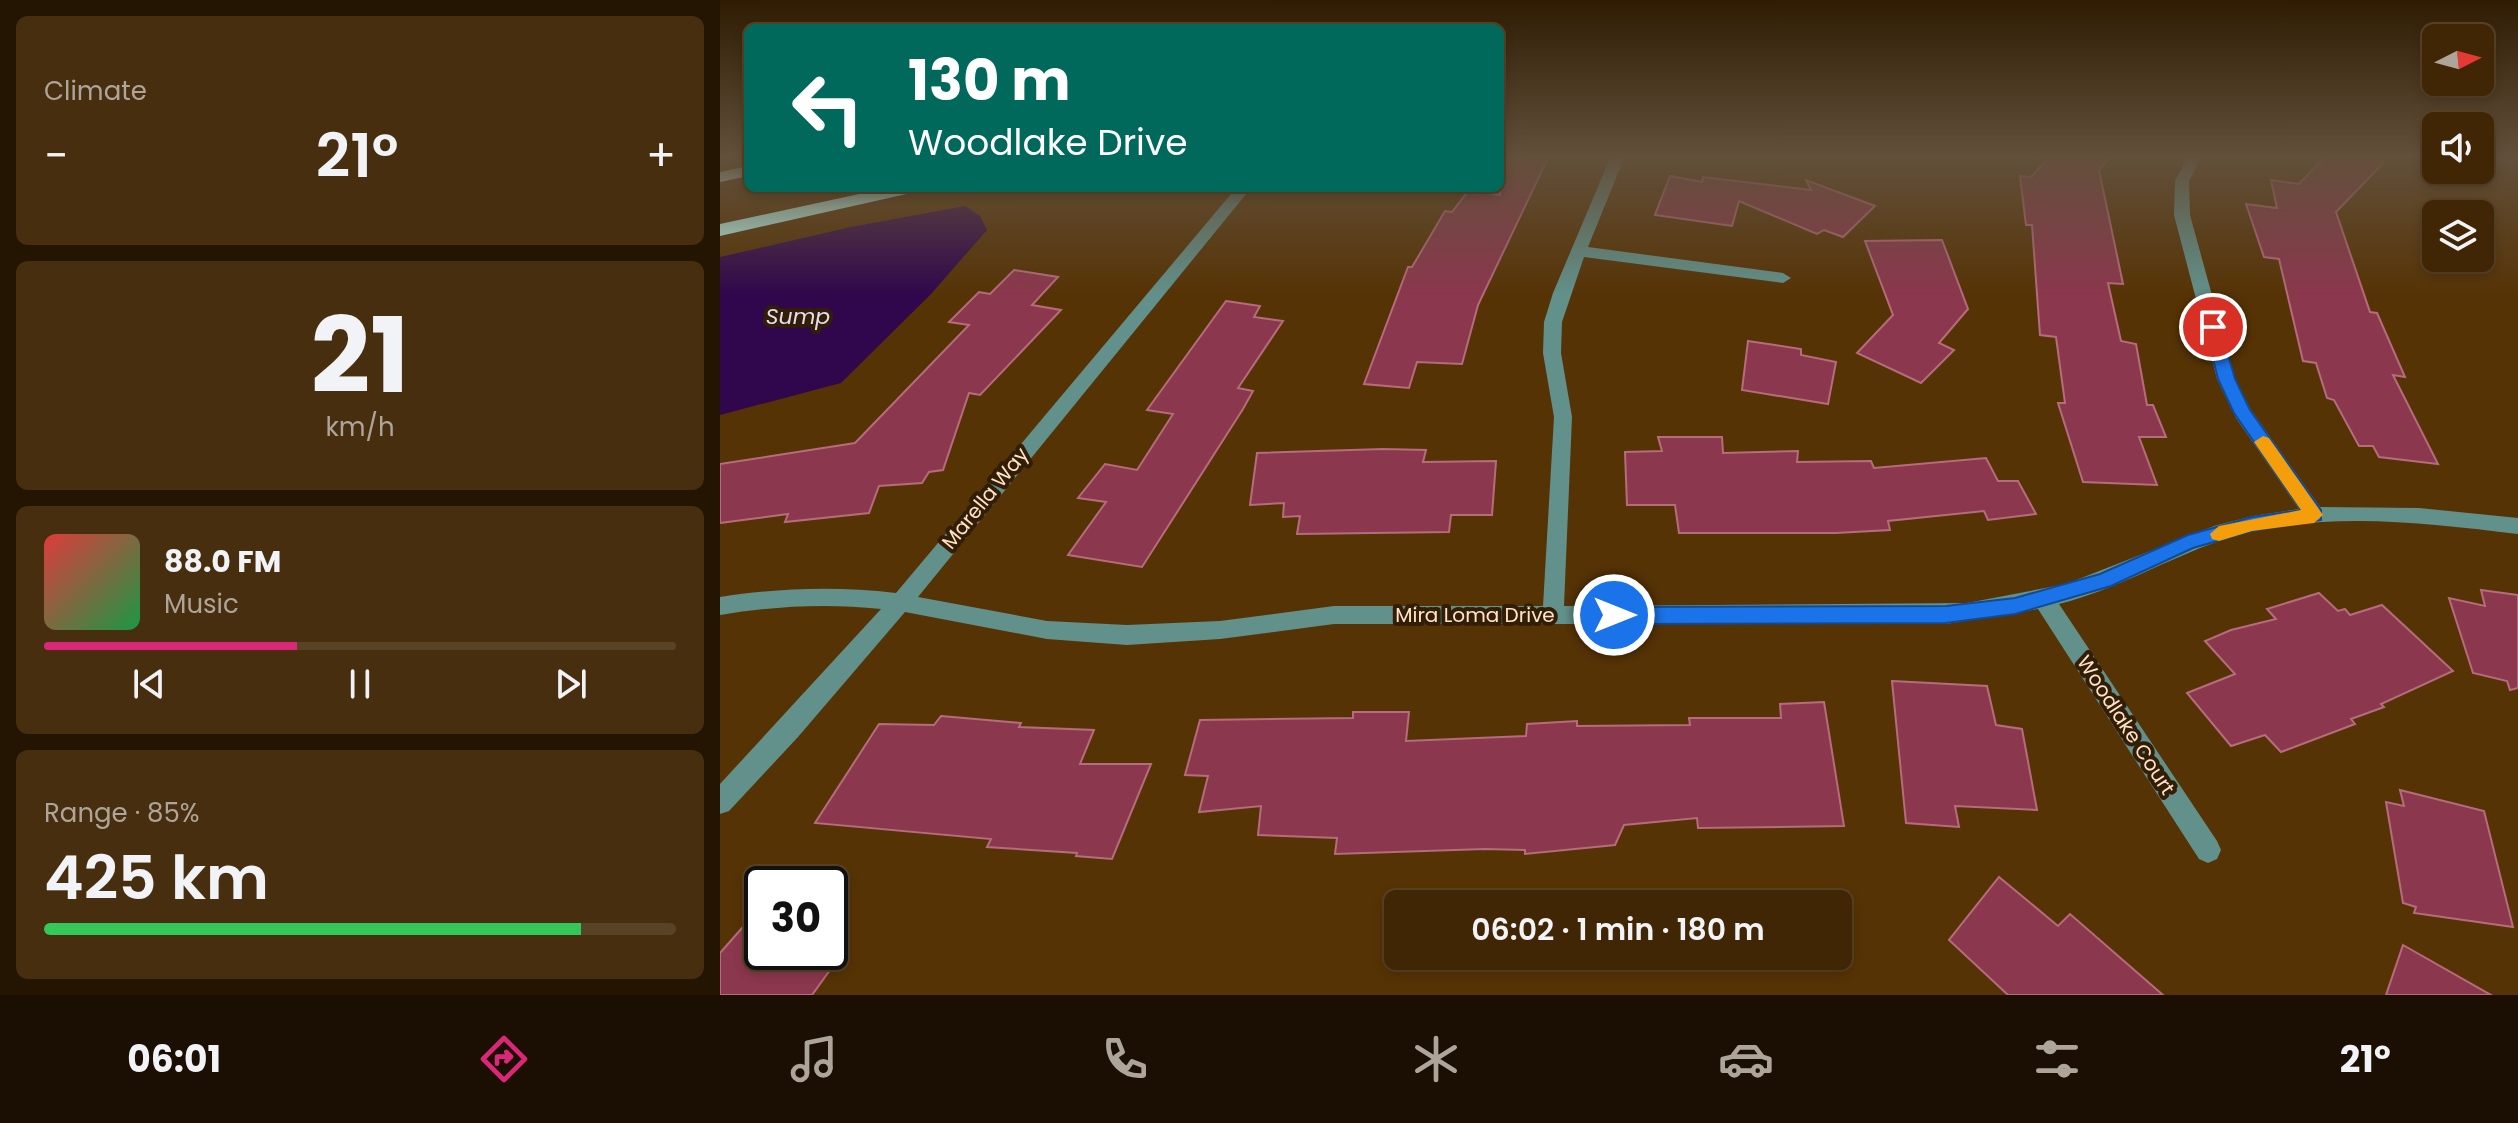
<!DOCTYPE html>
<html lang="en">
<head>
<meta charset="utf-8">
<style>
	body { margin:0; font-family:Poppins,sans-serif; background:#472e0e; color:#f1f3f6; height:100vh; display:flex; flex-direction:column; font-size:30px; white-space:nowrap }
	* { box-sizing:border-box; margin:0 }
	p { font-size:26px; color:#aea59a }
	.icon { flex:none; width:44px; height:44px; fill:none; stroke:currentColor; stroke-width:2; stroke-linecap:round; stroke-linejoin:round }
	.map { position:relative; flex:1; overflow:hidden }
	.drawer { display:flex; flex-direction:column; gap:16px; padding:16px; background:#231502; width:720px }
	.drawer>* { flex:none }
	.hud { position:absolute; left:24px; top:24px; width:760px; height:168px; border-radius:12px; box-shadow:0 4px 12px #0003,0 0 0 2px #594326; background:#00695c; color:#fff; overflow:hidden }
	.needle { width:52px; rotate:84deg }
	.controls { position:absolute; left:1702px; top:24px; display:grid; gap:16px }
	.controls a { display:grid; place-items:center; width:72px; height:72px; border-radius:12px; background:#402604; box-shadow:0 4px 12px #0003,0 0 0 2px #594326; font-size:40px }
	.speed { position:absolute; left:24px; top:866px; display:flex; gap:16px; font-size:40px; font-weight:700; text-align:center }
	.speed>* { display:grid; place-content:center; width:104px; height:104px; border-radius:50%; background:#402604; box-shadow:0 4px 12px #0003,0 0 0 2px #594326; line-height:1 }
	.speed .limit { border:4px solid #111; border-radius:12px; background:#fff; color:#111 }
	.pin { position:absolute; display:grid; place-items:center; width:68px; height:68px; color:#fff; margin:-34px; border:4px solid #fff; border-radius:50%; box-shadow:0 2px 8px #0007 }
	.me { position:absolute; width:88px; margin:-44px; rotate:90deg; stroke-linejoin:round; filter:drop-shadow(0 0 6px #0008) }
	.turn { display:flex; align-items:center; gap:28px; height:168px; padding:0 32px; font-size:36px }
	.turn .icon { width:104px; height:104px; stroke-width:2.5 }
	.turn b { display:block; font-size:56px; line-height:68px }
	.big { font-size:60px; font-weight:600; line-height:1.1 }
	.drawer .card { flex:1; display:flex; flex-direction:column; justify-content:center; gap:12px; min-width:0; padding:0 28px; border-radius:12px; background:#472e0e }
	.drawer .dial { align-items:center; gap:0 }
	.dial b { font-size:104px; line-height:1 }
	.song { display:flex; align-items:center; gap:24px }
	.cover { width:96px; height:96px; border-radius:12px; background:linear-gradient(135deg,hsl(0 70% 55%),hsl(140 70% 35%)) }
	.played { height:8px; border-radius:4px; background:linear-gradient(90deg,#db2777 40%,#594326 40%) }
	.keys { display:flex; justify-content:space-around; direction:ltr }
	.heat { display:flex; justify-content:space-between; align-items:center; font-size:44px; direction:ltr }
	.charge { height:12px; border-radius:6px; background:linear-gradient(90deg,#34c759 85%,#594326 0) }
	.trip { position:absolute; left:664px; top:890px; width:468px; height:80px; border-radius:12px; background:#402604; box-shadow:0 4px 12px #0003,0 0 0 2px #594326; font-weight:600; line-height:80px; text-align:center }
	.tabs { display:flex; height:128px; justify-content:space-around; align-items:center; background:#1a0f02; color:#aea59a }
	.tabs .icon { width:56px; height:56px }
	.tabs .on { color:#db2777 }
	.tabs b { font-size:36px; color:#f1f3f6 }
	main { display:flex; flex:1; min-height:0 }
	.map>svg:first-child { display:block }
	.water { fill:#30074c }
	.building { fill:#8b374d; stroke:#b56c7c; stroke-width:2 }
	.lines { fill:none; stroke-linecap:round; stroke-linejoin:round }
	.minor { fill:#62918b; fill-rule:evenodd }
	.highway { fill:#b8fdf4; fill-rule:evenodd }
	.route { fill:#1a73e8; stroke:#114b97; stroke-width:2 }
	.slow { fill:#f59e0b }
	.labels { text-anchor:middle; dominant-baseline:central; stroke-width:8; stroke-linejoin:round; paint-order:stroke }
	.street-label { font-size:20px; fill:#ffe3c8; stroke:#321e07 }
	.water-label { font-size:22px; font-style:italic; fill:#e5dcf0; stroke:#321e07 }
</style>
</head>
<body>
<main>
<section class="drawer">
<div class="card"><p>Climate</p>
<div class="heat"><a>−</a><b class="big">21°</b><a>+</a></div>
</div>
<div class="card dial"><b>21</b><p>km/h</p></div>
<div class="card">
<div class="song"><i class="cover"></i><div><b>88.0 FM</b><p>Music</p></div></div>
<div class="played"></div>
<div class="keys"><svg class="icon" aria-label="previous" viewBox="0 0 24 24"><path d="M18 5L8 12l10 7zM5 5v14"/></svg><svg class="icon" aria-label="pause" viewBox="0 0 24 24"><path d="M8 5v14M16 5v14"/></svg><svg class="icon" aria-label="next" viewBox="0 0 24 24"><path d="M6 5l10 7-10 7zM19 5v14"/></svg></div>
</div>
<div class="card"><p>Range · 85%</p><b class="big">425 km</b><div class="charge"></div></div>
</section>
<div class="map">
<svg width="1798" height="995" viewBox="0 0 1798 995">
	<rect width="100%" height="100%" fill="#563305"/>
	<!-- water -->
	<polygon class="water" points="245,206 260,216 267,230 211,294 121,383 0,415 0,257 131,227"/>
	<!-- building -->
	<g class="building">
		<polygon points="780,156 829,156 758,305 742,364 697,362 689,388 644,384 688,267 692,267 725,211 732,212 749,190 780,195"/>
		<polygon points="1330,156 1391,156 1379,170 1403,284 1388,283 1401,341 1416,344 1427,405 1433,405 1446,437 1419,437 1437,485 1363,482 1338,403 1345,403 1336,337 1320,335 1312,225 1306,225 1300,176 1311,177"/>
		<polygon points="1606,156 1670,156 1616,212 1650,312 1657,313 1685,377 1673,375 1718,464 1659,457 1653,446 1639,446 1614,400 1607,398 1596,363 1583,361 1559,259 1544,257 1526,204 1557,208 1551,180 1579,184"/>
		<polygon points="950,176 982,182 983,177 1091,190 1086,180 1155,206 1123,237 1104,230 1097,234 1019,201 1012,226 935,215"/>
		<polygon points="1222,240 1248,309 1219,343 1234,350 1201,383 1137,353 1173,315 1145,241"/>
		<polygon points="294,270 338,277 312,305 341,310 260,395 249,393 223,470 209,472 202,483 159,486 149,513 65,522 68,514 0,523 0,464 135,443 249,325 229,322 259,292 270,294"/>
		<polygon points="506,301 540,306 534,317 563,321 518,388 533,391 523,409 422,567 348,555 386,502 358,498 385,464 417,470 453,414 427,410"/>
		<polygon points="1028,341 1081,349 1081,355 1116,362 1108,404 1022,390"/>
		<polygon points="938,437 1002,437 1003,453 1078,451 1077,462 1151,461 1154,468 1266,458 1278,481 1298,481 1316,514 1268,520 1264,511 1168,521 1170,530 1116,533 959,533 955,505 907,505 905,452 942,451"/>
		<polygon points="663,449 706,450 703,462 776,461 772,515 731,515 729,532 577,534 580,516 563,517 564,503 530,505 537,453"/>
		<polygon points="1761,590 1798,595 1798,688 1790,690 1787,681 1753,673 1729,598 1765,606"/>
		<polygon points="1599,593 1618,611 1625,609 1630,615 1662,605 1733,671 1661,704 1664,707 1631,719 1635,724 1561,752 1545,735 1511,746 1467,693 1515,674 1485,641 1511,630 1556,619 1547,609"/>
		<polygon points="1172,681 1267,686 1276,725 1302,729 1317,810 1235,806 1239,827 1186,823"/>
		<polygon points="1104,702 1124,826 978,828 977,818 904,825 895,845 805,854 805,850 765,849 615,854 617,838 538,835 541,806 479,812 488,776 465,775 480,720 633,718 633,712 689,712 686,741 806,736 807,724 857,721 857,726 970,725 969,718 1061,718 1060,704"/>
		<polygon points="221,716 301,723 299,727 374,730 360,764 431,764 392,859 356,856 357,853 267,847 271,839 95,823 159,724 214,725"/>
		<polygon points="1680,790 1764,811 1793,927 1694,913 1696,907 1683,903 1666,802 1684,806"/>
		<polygon points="1279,877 1338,926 1350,914 1443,995 1288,995 1229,940"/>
		<polygon points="22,928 42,934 42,952 123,952 92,995 0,995 0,953"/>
		<polygon points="1683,945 1771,995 1666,995"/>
	</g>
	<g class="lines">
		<!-- minor -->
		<path class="minor" d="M891,156h14l-37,91 195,26 8,5 -8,5 -199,-26 -22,65 -1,31 11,64 -8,189 403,-3 99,-19 148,-58 39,-10 46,-7 -63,-91 -19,-39 -43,-164 1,-34 13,-25h14l-13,25 1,34 45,164 16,31 69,97 99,1 99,10v16c-98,-12 -204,-25 -299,7 -54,19 -104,49 -160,63l158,237 4,9 -4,9 -9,4 -9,-4 -161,-250 -92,15h-612l-114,15 -93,6 -80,-6 -142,-27 -107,125 -69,74 -9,3v-30l161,-175c-55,-6 -106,-3 -161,6v-18c60,-9 115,-11 176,-4l340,-405h15l-333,409 129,24 80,4 93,-4 114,-15h209l11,-189 -11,-64 1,-31 9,-29z"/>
		<!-- highway -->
		<g class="highway">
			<polygon points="28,166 28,176 0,182 0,172"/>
			<polygon points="167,188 200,188 191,193 0,236 0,224"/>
		</g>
	</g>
	<!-- sky -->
	<linearGradient id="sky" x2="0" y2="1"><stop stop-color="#2f1c03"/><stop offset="0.53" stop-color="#62503b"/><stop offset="1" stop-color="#62503b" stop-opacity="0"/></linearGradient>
	<rect width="1798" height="296" fill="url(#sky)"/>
	<!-- route -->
	<polygon class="route" points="1493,322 1500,327 1515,379 1530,410 1601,510 1601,520 1532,531 1473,548 1391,586 1295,614 1226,623 894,624 884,615 894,607 1226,606 1295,598 1380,574 1468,535 1532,517 1581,510 1514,413 1498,379 1485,327"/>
	<!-- slow -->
	<polygon class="slow" points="1543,436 1549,438 1603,515 1594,523 1532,531 1499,541 1492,539 1490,534 1499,526 1581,510 1534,442"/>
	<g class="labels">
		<!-- street labels -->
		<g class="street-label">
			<text transform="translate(265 498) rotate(-51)">Marella Way</text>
			<text x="755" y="615">Mira Loma Drive</text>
			<text transform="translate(1406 725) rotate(57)">Woodlake Court</text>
		</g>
		<!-- water labels -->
		<g class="water-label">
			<text x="78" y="316">Sump</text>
		</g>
	</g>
</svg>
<div class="controls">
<a><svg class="needle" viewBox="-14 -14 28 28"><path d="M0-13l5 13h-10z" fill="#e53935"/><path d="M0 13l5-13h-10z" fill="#aea59a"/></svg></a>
<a><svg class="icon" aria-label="sound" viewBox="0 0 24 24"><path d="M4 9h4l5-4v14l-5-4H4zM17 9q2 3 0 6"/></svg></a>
<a><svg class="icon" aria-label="layers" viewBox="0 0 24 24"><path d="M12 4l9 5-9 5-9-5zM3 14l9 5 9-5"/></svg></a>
</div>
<div class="speed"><div class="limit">30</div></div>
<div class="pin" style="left:1493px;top:327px;background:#d93025"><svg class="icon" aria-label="arrive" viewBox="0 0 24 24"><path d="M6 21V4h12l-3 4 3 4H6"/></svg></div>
<svg class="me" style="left:894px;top:615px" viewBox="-20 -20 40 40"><circle r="17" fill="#1a73e8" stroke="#fff" stroke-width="3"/><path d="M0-11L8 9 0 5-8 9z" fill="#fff"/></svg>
<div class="trip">06:02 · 1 min · 180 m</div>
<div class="hud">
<div class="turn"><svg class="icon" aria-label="left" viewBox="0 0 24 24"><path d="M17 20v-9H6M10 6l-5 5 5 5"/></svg><div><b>130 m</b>Woodlake Drive</div></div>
</div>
</div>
</main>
<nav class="tabs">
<b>06:01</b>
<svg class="icon on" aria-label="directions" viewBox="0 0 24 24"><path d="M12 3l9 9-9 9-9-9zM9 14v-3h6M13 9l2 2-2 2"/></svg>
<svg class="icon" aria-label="music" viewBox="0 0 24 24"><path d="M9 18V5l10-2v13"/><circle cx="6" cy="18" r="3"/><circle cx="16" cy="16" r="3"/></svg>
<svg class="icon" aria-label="phone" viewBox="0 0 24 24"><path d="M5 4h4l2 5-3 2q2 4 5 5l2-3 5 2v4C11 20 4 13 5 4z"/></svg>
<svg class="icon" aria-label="climate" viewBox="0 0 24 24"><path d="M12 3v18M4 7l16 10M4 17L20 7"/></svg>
<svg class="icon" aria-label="car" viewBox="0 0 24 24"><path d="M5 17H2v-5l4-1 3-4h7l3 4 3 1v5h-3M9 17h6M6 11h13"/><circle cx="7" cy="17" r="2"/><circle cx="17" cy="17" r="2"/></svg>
<svg class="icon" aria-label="filters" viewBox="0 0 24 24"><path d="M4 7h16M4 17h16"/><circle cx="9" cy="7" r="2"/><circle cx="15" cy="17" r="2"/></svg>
<b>21°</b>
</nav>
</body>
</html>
